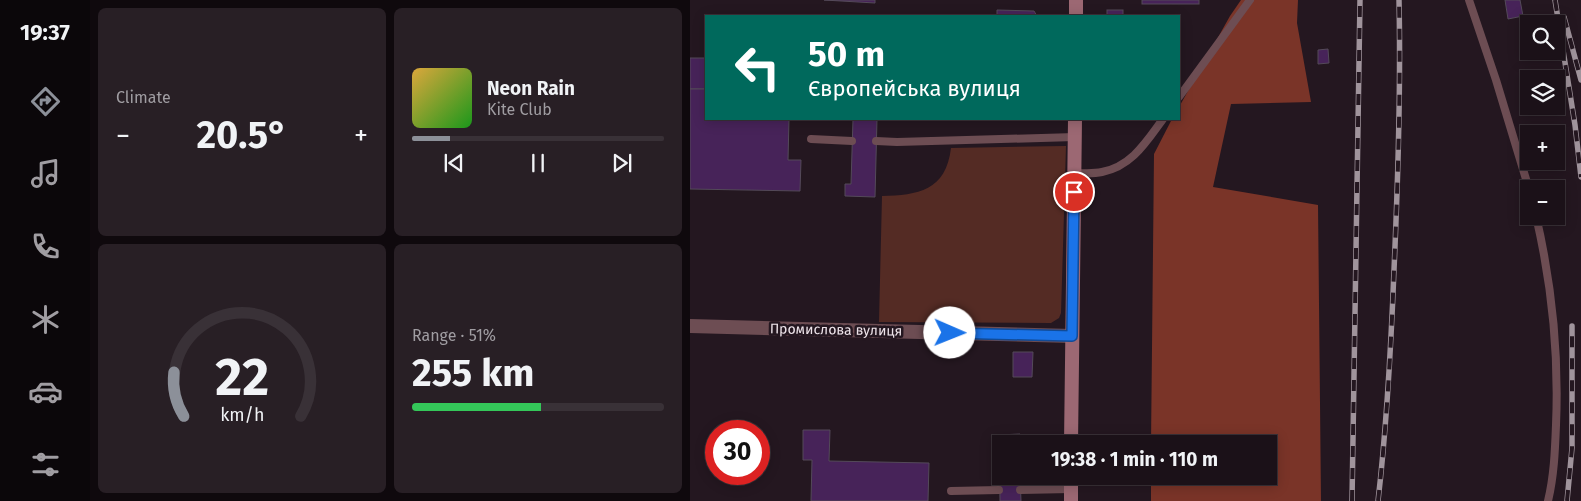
<!DOCTYPE html>
<html lang="en">
<head>
<meta charset="utf-8">
<style>
	body { margin:0; font-family:"Fira Sans",sans-serif; background:#281f25; color:#f1f3f6; height:100vh; display:flex; flex-direction:column; font-size:19px; white-space:nowrap }
	* { box-sizing:border-box; margin:0 }
	p { font-size:16px; color:#a09da2 }
	.icon { flex:none; width:28px; height:28px; fill:none; stroke:currentColor; stroke-width:2; stroke-linecap:round; stroke-linejoin:round }
	.map { position:relative; flex:1; overflow:hidden }
	.details { display:flex; flex-direction:column; gap:8px; padding:8px; background:#0f090d; width:600px }
	.details>* { flex:none }
	.guide { position:absolute; left:15px; top:15px; width:475px; height:105px; border-radius:0px; box-shadow:0 2px 12px #0003,0 0 0 1px #393137; background:#00695c; color:#fff; overflow:hidden }
	.fabs { position:absolute; left:830px; top:15px; display:grid; gap:10px }
	.fabs a { display:grid; place-items:center; width:45px; height:45px; border-radius:0px; background:#1b1118; box-shadow:0 2px 12px #0003,0 0 0 1px #393137; font-size:25px }
	.speed { position:absolute; left:15px; top:420px; display:flex; gap:10px; font-size:25px; font-weight:700; text-align:center }
	.speed>* { display:grid; place-content:center; width:65px; height:65px; border-radius:50%; background:#1b1118; box-shadow:0 2px 12px #0003,0 0 0 1px #393137; line-height:1 }
	.speed .limit { border:8px solid #d22; background:#fff; color:#111 }
	.pin { position:absolute; display:grid; place-items:center; width:42px; height:42px; color:#fff; margin:-21px; border:2px solid #fff; border-radius:50%; box-shadow:0 1px 5px #0007 }
	.me { position:absolute; width:55px; margin:-28px; rotate:91deg; stroke-linejoin:round; filter:drop-shadow(0 0 4px #0008) }
	.turn { display:flex; align-items:center; gap:18px; height:105px; padding:0 20px; font-size:22px }
	.turn .icon { width:65px; height:65px; stroke-width:2.5 }
	.turn b { display:block; font-size:35px; line-height:42px }
	.big { font-size:38px; font-weight:700; line-height:1.1 }
	.details .widget { flex:1; display:flex; flex-direction:column; justify-content:center; gap:8px; min-width:0; padding:0 18px; border-radius:8px; background:#281f25 }
	.details .dial { align-items:center; gap:0 }
	.dial svg { height:130px; overflow:visible; fill:none; stroke:#393137; stroke-width:7; stroke-linecap:round; text-anchor:middle }
	.dial text { fill:#f1f3f6; stroke:none }
	.song { display:flex; align-items:center; gap:15px }
	.cover { width:60px; height:60px; border-radius:8px; background:linear-gradient(135deg,hsl(40 70% 55%),hsl(120 70% 35%)) }
	.played { height:5px; border-radius:2px; background:linear-gradient(90deg,#8c9099 15%,#393137 15%) }
	.keys { display:flex; justify-content:space-around; direction:ltr }
	.heat { display:flex; justify-content:space-between; align-items:center; font-size:28px; direction:ltr }
	.charge { height:8px; border-radius:4px; background:linear-gradient(90deg,#34c759 51%,#393137 0) }
	.details .tiles { flex:1; display:grid; gap:8px; grid-template-columns:repeat(2,1fr) }
	.trip { position:absolute; left:302px; top:435px; width:285px; height:50px; border-radius:0px; background:#1b1118; box-shadow:0 2px 12px #0003,0 0 0 1px #393137; font-weight:700; line-height:50px; text-align:center }
	main { display:flex; flex:1; min-height:0 }
	.tabs { display:flex; flex-direction:column; width:90px; justify-content:space-around; align-items:center; background:#0b070a; color:#a09da2 }
	.tabs .icon { width:35px; height:35px }
	.tabs .selected { color:#8c9099 }
	.tabs b { font-size:22px; color:#f1f3f6 }
	.map>svg:first-child { display:block }
	.green { fill:#542b24 }
	.forest { fill:#7a3428 }
	.building { fill:#472359; stroke:#544a59 }
	.lines { fill:none; stroke-linecap:round; stroke-linejoin:round }
	.service { stroke:#6d4d53; stroke-width:8 }
	.minor { stroke:#6d4d53; stroke-width:14 }
	.secondary { stroke:#9c6873; stroke-width:14 }
	.rail-casing { stroke:#a0949c; stroke-width:5.5 }
	.rail { stroke:#241720; stroke-width:4; stroke-dasharray:11; stroke-linecap:butt }
	.route-casing { stroke:#114b97; stroke-width:12 }
	.route { stroke:#1a73e8; stroke-width:9 }
	.labels { text-anchor:middle; dominant-baseline:central; stroke-width:5; stroke-linejoin:round; paint-order:stroke }
	.street-label { font-size:14px; fill:#ede3e9; stroke:#241720 }
</style>
</head>
<body>
<main>
<nav class="tabs">
<b>19:37</b>
<svg class="icon selected" aria-label="directions" viewBox="0 0 24 24"><path d="M12 3l9 9-9 9-9-9zM9 14v-3h6M13 9l2 2-2 2"/></svg>
<svg class="icon" aria-label="music" viewBox="0 0 24 24"><path d="M9 18V5l10-2v13"/><circle cx="6" cy="18" r="3"/><circle cx="16" cy="16" r="3"/></svg>
<svg class="icon" aria-label="phone" viewBox="0 0 24 24"><path d="M5 4h4l2 5-3 2q2 4 5 5l2-3 5 2v4C11 20 4 13 5 4z"/></svg>
<svg class="icon" aria-label="climate" viewBox="0 0 24 24"><path d="M12 3v18M4 7l16 10M4 17L20 7"/></svg>
<svg class="icon" aria-label="car" viewBox="0 0 24 24"><path d="M5 17H2v-5l4-1 3-4h7l3 4 3 1v5h-3M9 17h6M6 11h13"/><circle cx="7" cy="17" r="2"/><circle cx="17" cy="17" r="2"/></svg>
<svg class="icon" aria-label="filters" viewBox="0 0 24 24"><path d="M4 7h16M4 17h16"/><circle cx="9" cy="7" r="2"/><circle cx="15" cy="17" r="2"/></svg>
</nav>
<section class="details">
<div class="tiles">
<div class="widget"><p>Climate</p>
<div class="heat"><a>−</a><b class="big">20.5°</b><a>+</a></div>
</div>
<div class="widget">
<div class="song"><i class="cover"></i><div><b>Neon Rain</b><p>Kite Club</p></div></div>
<div class="played"></div>
<div class="keys"><svg class="icon" aria-label="previous" viewBox="0 0 24 24"><path d="M18 5L8 12l10 7zM5 5v14"/></svg><svg class="icon" aria-label="pause" viewBox="0 0 24 24"><path d="M8 5v14M16 5v14"/></svg><svg class="icon" aria-label="next" viewBox="0 0 24 24"><path d="M6 5l10 7-10 7zM19 5v14"/></svg></div>
</div>
<div class="widget dial"><svg viewBox="0 0 100 80">
<path d="M14 69A42 42 0 1 1 86 69"/>
<path d="M14 69A42 42 0 0 1 8 42" stroke="#8c9099"/>
<text x="50" y="56" font-size="32" font-weight="700">22</text>
<text x="50" y="72" font-size="11">km/h</text>
</svg></div>
<div class="widget"><p>Range · 51%</p><b class="big">255 km</b><div class="charge"></div></div>
</div>
</section>
<div class="map">
<svg width="891" height="501" viewBox="0 0 891 501">
	<rect width="100%" height="100%" fill="#241720"/>
	<!-- green -->
	<path class="green" d="M376,146l-5,167 -2,5 -8,5 -172,-1 3,-126c36,-1 64,-5 69,-48z"/>
	<!-- forest -->
	<polygon class="forest" points="551,0 608,0 607,23 621,102 541,104 523,187 628,205 631,501 461,501 461,476 579,476 579,444 461,444 464,154 482,119 489,119 489,107 540,16"/>
	<!-- building -->
	<g class="building">
		<polygon points="134,0 185,0 185,3"/>
		<rect x="452" y="0" width="57" height="4"/>
		<polygon points="815,0 830,0 833,16 818,19"/>
		<polygon points="307,10 344,11 347,16 307,16"/>
		<rect x="417" y="10" width="16" height="6"/>
		<polygon points="638,49 639,63 628,64 628,50"/>
		<rect x="0" y="58" width="16" height="31"/>
		<polygon points="0,89 16,89 16,119 99,119 98,160 111,160 110,191 0,189"/>
		<polygon points="163,119 187,119 185,197 155,196 155,184 161,184"/>
		<polygon points="323,352 343,352 342,377 323,377"/>
		<polygon points="113,430 140,430 139,461 239,463 238,501 121,501 122,460 113,460"/>
		<polygon points="330,434 330,444 311,444 311,476 330,476 331,501 310,501 309,435"/>
	</g>
	<g class="lines">
		<!-- service -->
		<g class="service">
			<polyline points="779,0 806,80 839,189"/>
			<polyline points="489,97 560,0"/>
			<polyline points="121,139 162,141"/>
			<polyline points="186,141 207,142 385,137"/>
			<path d="M385,173c9,0 18,1 27,-1 30,-6 44,-30 61,-53"/>
			<path d="M846,216c16,69 23,139 20,209 -1,26 -2,51 -8,76"/>
			<polyline points="330,490 381,489"/>
			<polyline points="261,491 309,490"/>
		</g>
		<!-- minor -->
		<polyline class="minor" points="0,326 382,336"/>
		<!-- secondary -->
		<g class="secondary">
			<polyline points="386,16 386,0"/>
			<polyline points="381,444 385,119"/>
			<polyline points="381,501 381,476"/>
		</g>
		<defs>
			<g id="rail">
				<polyline points="865,0 885,125 891,177"/>
				<polyline points="874,17 891,80"/>
				<polyline points="662,501 670,0"/>
				<path d="M688,501c9,-77 13,-154 16,-231 4,-90 7,-180 5,-270"/>
				<polyline points="877,501 882,448 882,326"/>
			</g>
		</defs>
		<!-- rail casing -->
		<use href="#rail" class="rail-casing"/>
		<!-- rail -->
		<use href="#rail" class="rail"/>
	</g>
	<g class="lines">
		<defs>
			<polyline id="route" points="260,333 382,336 384,192"/>
		</defs>
		<!-- route casing -->
		<use href="#route" class="route-casing"/>
		<!-- route -->
		<use href="#route" class="route"/>
	</g>
	<g class="labels">
		<!-- street labels -->
		<g class="street-label">
			<text transform="translate(146 330) rotate(1)">Промислова вулиця</text>
		</g>
	</g>
</svg>
<div class="fabs">
<a><svg class="icon" aria-label="search" viewBox="0 0 24 24"><circle cx="10" cy="10" r="6"/><path d="M15 15l6 6"/></svg></a>
<a><svg class="icon" aria-label="layers" viewBox="0 0 24 24"><path d="M12 4l9 5-9 5-9-5zM3 14l9 5 9-5"/></svg></a>
<a>+</a>
<a>−</a>
</div>
<div class="speed"><div class="limit">30</div></div>
<div class="pin" style="left:384px;top:192px;background:#d93025"><svg class="icon" aria-label="arrive" viewBox="0 0 24 24"><path d="M6 21V4h12l-3 4 3 4H6"/></svg></div>
<svg class="me" style="left:260px;top:333px" viewBox="-20 -20 40 40"><circle r="19" fill="#fff"/><path d="M0-13L10 11 0 6-10 11z" fill="#1a73e8"/></svg>
<div class="trip">19:38 · 1 min · 110 m</div>
<div class="guide">
<div class="turn"><svg class="icon" aria-label="left" viewBox="0 0 24 24"><path d="M17 20v-9H6M10 6l-5 5 5 5"/></svg><div><b>50 m</b>Європейська вулиця</div></div>
</div>
</div>
</main>
</body>
</html>
